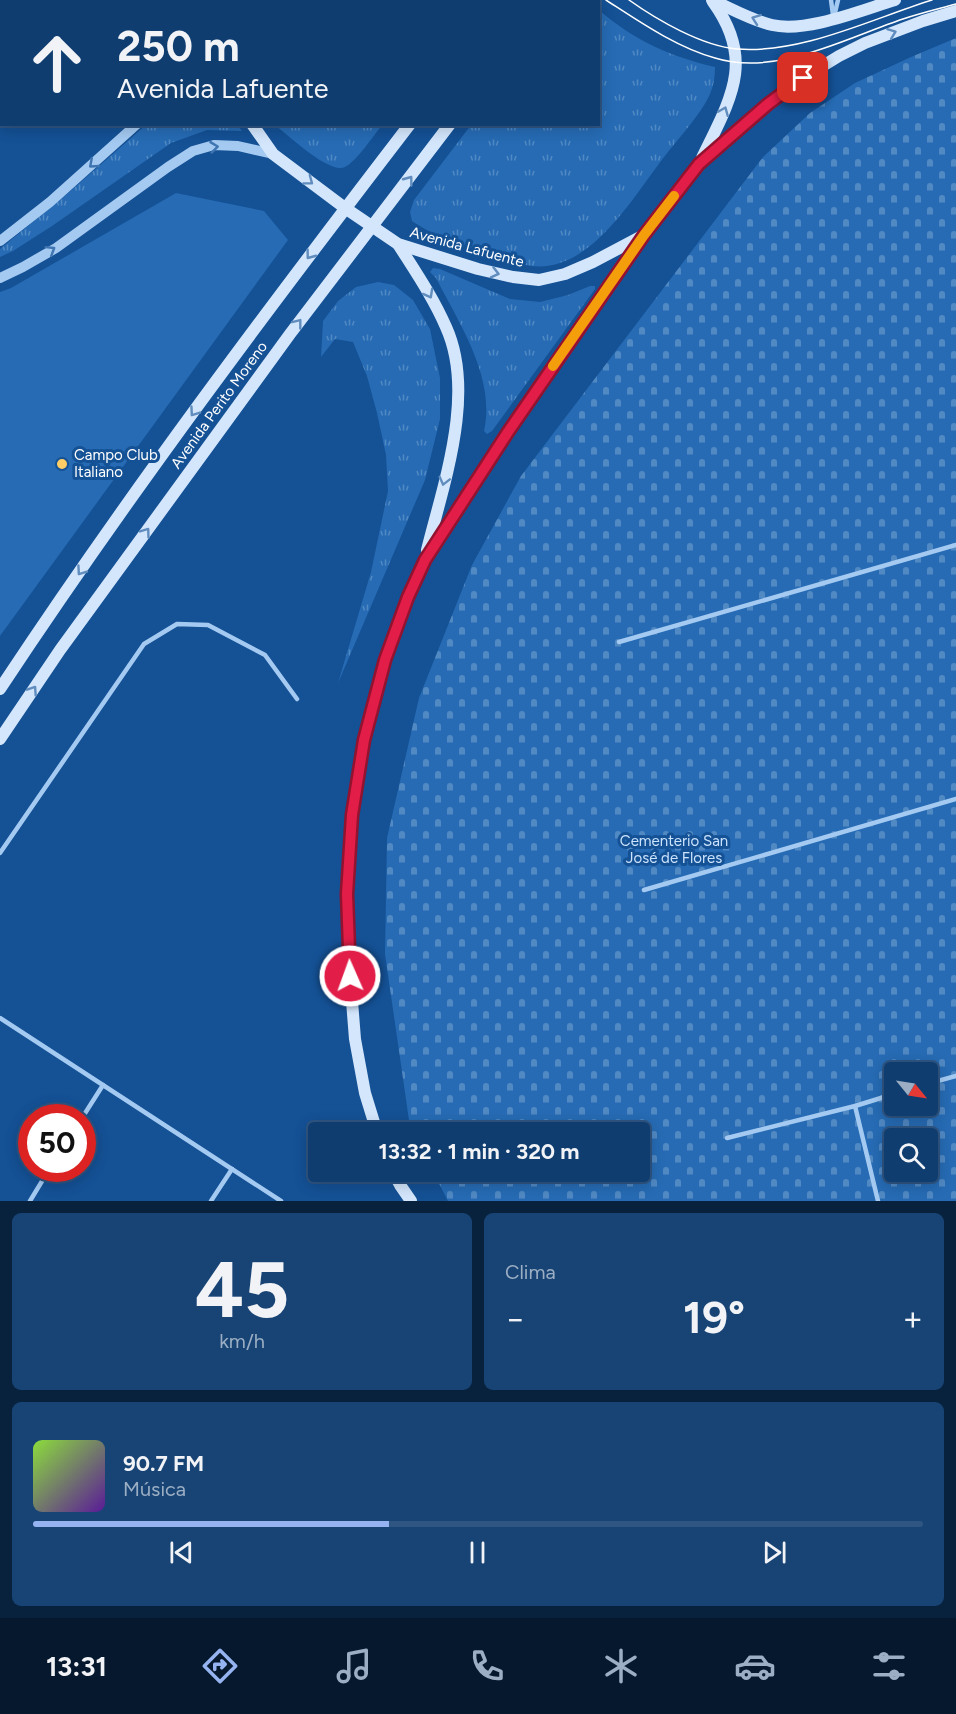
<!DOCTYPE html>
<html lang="es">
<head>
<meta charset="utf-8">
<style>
	body { margin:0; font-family:Figtree,sans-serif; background:#184475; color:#f1f3f6; height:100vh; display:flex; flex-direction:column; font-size:22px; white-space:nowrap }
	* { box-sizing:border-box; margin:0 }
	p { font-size:20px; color:#9baec3 }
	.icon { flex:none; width:33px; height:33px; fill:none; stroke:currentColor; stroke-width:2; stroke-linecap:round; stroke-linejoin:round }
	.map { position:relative; height:1201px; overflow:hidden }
	.details { display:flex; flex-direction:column; gap:12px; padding:12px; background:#08223e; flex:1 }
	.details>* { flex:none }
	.guide { position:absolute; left:0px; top:0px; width:600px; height:126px; box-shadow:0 3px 15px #0003,0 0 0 2px #2f5683; background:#0f3d70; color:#f1f3f6; overflow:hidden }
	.needle { width:39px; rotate:120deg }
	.tools { position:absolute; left:884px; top:1062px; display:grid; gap:12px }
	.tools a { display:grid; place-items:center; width:54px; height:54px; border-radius:6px; background:#0f3d70; box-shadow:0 3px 15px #0003,0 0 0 2px #2f5683; font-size:30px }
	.speed { position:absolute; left:18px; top:1104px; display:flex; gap:12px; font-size:30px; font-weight:700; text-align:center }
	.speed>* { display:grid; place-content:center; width:78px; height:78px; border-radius:50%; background:#0f3d70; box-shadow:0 3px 15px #0003,0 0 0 2px #2f5683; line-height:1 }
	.speed .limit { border:9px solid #d22; background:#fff; color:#111 }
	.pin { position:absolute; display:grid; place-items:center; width:51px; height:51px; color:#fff; margin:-26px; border-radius:12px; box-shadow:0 3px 9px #0006 }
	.me { position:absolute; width:66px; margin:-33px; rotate:358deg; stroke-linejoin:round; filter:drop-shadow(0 0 4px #0008) }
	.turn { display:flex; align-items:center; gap:21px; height:126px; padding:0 18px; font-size:27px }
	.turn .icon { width:78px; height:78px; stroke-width:2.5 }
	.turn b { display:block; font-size:42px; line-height:51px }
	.big { font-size:45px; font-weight:700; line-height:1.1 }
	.details .card { flex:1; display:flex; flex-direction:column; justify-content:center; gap:9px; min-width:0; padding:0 21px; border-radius:9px; background:#184475 }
	.details .dial { align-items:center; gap:0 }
	.dial b { font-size:78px; line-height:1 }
	.song { display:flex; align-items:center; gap:18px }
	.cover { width:72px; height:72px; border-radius:9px; background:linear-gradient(135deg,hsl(90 70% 55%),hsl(270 70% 35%)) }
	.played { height:6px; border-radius:3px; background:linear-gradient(90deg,#95b2f1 40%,#2f5683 40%) }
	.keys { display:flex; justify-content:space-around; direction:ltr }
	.heat { display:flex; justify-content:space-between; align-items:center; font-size:33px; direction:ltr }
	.details .tiles { flex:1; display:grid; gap:12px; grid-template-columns:1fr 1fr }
	.card:last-child { grid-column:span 2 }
	.trip { position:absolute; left:308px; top:1122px; width:342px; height:60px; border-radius:6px; background:#0f3d70; box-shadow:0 3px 15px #0003,0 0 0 2px #2f5683; font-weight:700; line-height:60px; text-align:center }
	.dock { display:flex; height:96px; justify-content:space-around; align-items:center; background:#06182d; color:#9baec3 }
	.dock .icon { width:42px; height:42px }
	.dock .active { color:#95b2f1 }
	.dock b { font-size:27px; color:#f1f3f6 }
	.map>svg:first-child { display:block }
	.grass { fill:url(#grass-tufts) }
	.cemetery { fill:url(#cemetery-stones); fill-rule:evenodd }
	.pitch { fill:#266bb4 }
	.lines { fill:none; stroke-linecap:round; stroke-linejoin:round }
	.service { stroke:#a4caf2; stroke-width:4.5 }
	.tertiary { stroke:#a4caf2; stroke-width:10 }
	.secondary { stroke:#d3e6fc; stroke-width:12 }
	.tram { stroke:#fff; stroke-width:1.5 }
	.oneway { stroke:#608dbe }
	.oneway2 { stroke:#3f75b1 }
	.route-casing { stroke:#92132f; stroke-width:15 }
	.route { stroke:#e11d48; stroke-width:10 }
	.slow { stroke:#f59e0b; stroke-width:10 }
	.poi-dot { fill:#ffcd65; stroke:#145195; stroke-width:2 }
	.labels { text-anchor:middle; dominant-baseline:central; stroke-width:6; stroke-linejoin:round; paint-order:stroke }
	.street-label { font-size:15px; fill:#fff; stroke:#145195 }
	.poi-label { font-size:15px; fill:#fff; stroke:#145195; text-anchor:start }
	.park-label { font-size:15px; fill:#cbe3fd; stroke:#145195 }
</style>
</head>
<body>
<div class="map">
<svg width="956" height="1201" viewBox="0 0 956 1201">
	<defs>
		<pattern id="grass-tufts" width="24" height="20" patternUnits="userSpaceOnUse" patternTransform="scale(1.5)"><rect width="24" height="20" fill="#266bb4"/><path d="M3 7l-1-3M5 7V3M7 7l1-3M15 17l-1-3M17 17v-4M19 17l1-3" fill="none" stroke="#5189c3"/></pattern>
		<pattern id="cemetery-stones" width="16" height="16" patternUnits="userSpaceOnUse" patternTransform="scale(1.5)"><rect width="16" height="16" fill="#266bb4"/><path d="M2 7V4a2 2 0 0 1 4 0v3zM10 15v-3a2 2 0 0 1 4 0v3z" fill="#5189c3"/></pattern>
	</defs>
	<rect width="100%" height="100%" fill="#145195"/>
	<!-- grass -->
	<g class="grass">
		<polygon points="107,0 216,0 215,2 108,2"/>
		<polygon points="285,0 480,0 479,2 284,1"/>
		<path d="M599,10c36,31 70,46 116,57 0,9 -1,18 -5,27 -10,22 -34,47 -49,67 -29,38 -72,112 -129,105 -15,-2 -30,-9 -44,-13 -23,-7 -57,-18 -76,-32l-2,-9 4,-12 57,-75 127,-1z"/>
		<polygon points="146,125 237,125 242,131 207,130 171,143 52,226 13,251 0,257 0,249 75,187"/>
		<path d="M275,125h107c-8,10 -26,37 -37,42 -15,8 -57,-32 -70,-42z"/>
		<path d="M433,268l7,1 70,30 30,3 28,-7 22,-9h5v3l-103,142 -5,3 -3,-3c12,-53 -25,-108 -48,-153l-6,-6z"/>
		<polygon points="378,282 394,285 413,300 430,329 440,378 440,419 425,480 338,683 371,572 388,491 386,455 377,413 367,376 353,342 335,339 321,357 323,321 338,301 356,287"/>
	</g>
	<!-- cemetery -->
	<path class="cemetery" d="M956,38v1163h-508l-15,-29h206v-40h-226l-3,-5 -25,-173 2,-116 32,-140 53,-133 49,-89 242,-319 47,-44 45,-30 56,-26zM894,1072h33v34h-33zM894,1138h33v34h-33z"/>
	<!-- pitch -->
	<polygon class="pitch" points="176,193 264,211 288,240 0,636 0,292 11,288"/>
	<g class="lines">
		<!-- service -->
		<g class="service">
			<polyline points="831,0 833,15"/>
			<polyline points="834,17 838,0"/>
			<polyline points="0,98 2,97"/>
			<polyline points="0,120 2,121"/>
			<polyline points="12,124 17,124"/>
			<polyline points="619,642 956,545"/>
			<polyline points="0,853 144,644 177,624 208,625 265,655 297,699"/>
			<polyline points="644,890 956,799"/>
			<polyline points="0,1018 281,1201"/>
			<polyline points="927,1084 956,1076"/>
			<polyline points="855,1106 878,1201"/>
			<polyline points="82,1118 103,1085"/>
			<polyline points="727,1138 855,1106 894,1094"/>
			<polyline points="30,1201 50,1168"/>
			<polyline points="211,1201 232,1169"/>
		</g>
		<!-- tertiary -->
		<g class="tertiary">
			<polyline points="0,241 50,202 137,124"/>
			<polyline points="0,278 23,267 56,248 168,167 193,151 214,145 238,146 273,154"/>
		</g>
		<!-- secondary -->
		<g class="secondary">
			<path d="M712,0c20,9 39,20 60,25 34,8 90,-15 123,-25"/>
			<polyline points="261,2 262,0"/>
			<polyline points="504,2 505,0"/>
			<polyline points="543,2 545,0"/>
			<polyline points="252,124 273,154 345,208 398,244 478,269 513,277 539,280 565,274 593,262 642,236"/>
			<path d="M702,158c28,-58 54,-97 11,-156"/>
			<path d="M398,244c17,27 35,53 48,83 30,66 -2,155 -19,223"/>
			<path d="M0,689c128,-194 268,-380 410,-565"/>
			<polyline points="0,739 60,650 290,334 450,124"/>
			<polyline points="377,1132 365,1093 355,1039 350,976 347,894 352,815 364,740 385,660 408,598 425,560 508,432 644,235 699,164 768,104 803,78 839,56 865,43 923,21 956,11"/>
			<polyline points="393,1172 400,1185 411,1201"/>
		</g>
		<!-- tram -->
		<g class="tram">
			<path d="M606,0c34,22 70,47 109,58 61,19 131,-20 188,-39 18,-6 35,-10 53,-15"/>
			<path d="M629,0c28,20 73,46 108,49 65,5 134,-30 195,-49"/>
		</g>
	</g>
	<!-- one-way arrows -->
	<defs><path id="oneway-chevron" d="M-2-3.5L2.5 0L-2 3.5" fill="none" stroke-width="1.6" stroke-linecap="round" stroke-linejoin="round" transform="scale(1.5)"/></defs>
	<g class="oneway">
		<use href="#oneway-chevron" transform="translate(756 19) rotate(-160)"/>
		<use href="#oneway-chevron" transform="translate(892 33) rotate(-21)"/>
		<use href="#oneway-chevron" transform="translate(724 111) rotate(-67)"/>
		<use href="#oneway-chevron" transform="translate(409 180) rotate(-53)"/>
		<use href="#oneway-chevron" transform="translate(309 181) rotate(37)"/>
		<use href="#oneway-chevron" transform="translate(310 255) rotate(127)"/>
		<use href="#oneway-chevron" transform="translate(495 273) rotate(14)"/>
		<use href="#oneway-chevron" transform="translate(429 294) rotate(61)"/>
		<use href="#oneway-chevron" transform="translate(298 323) rotate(-52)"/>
		<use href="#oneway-chevron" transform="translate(194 412) rotate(125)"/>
		<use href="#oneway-chevron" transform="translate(444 481) rotate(104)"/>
		<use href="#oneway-chevron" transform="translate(146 532) rotate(-54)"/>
		<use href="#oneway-chevron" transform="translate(81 571) rotate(125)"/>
		<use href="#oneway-chevron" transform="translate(33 690) rotate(-56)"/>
	</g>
	<g class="oneway2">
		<use href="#oneway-chevron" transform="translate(214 147) rotate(-7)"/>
		<use href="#oneway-chevron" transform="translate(93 164) rotate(139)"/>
		<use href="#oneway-chevron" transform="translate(51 250) rotate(-32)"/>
	</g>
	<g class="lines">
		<defs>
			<polyline id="route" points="350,976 347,894 352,815 364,740 385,660 408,597 425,560 508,432 644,235 699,164 768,104 803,78"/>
		</defs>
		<!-- route casing -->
		<use href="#route" class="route-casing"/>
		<!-- route -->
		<use href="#route" class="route"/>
		<!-- slow -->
		<polyline class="slow" points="553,366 644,235 674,196"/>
	</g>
	<!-- markers -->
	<circle class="poi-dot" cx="62" cy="464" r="6"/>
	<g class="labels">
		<!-- street labels -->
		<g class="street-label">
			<text transform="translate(467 247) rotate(15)">Avenida Lafuente</text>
			<text transform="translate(219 405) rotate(-54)">Avenida Perito Moreno</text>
		</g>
		<!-- poi labels -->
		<g class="poi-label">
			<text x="74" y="455">Campo Club<tspan x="74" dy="17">Italiano</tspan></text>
		</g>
		<!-- park labels -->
		<g class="park-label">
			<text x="674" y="841">Cementerio San<tspan x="674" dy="17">José de Flores</tspan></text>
		</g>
	</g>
</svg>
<div class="tools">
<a><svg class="needle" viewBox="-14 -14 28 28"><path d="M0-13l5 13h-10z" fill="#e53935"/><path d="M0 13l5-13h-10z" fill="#9baec3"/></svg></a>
<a><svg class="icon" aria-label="search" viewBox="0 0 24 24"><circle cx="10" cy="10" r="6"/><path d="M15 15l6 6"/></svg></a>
</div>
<div class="speed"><div class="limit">50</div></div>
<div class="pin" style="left:803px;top:78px;background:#d93025"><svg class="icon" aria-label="arrive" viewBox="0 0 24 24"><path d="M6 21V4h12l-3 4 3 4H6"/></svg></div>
<svg class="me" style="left:350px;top:976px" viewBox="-20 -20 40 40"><circle r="17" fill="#e11d48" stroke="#fff" stroke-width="3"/><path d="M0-11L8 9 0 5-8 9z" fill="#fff"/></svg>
<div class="trip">13:32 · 1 min · 320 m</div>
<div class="guide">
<div class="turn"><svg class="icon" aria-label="ahead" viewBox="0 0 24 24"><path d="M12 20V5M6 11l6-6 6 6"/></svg><div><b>250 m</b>Avenida Lafuente</div></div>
</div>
</div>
<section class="details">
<div class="tiles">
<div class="card dial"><b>45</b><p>km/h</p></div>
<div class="card"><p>Clima</p>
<div class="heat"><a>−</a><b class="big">19°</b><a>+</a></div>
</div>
<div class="card">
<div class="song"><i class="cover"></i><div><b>90.7 FM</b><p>Música</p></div></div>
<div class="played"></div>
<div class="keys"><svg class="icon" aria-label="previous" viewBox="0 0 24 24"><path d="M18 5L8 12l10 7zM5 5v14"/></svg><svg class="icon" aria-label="pause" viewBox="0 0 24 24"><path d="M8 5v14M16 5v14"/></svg><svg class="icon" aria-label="next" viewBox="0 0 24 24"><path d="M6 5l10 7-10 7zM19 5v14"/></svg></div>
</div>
</div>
</section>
<nav class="dock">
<b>13:31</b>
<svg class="icon active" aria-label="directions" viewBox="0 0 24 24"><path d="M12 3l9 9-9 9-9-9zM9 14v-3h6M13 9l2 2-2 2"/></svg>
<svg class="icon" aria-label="music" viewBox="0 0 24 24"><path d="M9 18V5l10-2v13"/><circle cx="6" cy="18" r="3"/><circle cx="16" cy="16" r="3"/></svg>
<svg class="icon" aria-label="phone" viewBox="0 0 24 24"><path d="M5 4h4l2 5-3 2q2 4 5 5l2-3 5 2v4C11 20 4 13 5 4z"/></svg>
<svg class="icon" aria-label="climate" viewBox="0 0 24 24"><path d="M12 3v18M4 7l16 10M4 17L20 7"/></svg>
<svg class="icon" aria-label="car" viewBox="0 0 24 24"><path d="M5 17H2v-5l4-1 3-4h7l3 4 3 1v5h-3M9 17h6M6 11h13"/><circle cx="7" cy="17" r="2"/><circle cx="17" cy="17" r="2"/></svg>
<svg class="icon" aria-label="filters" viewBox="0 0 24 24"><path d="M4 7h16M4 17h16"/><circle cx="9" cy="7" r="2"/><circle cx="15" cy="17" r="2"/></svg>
</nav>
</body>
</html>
